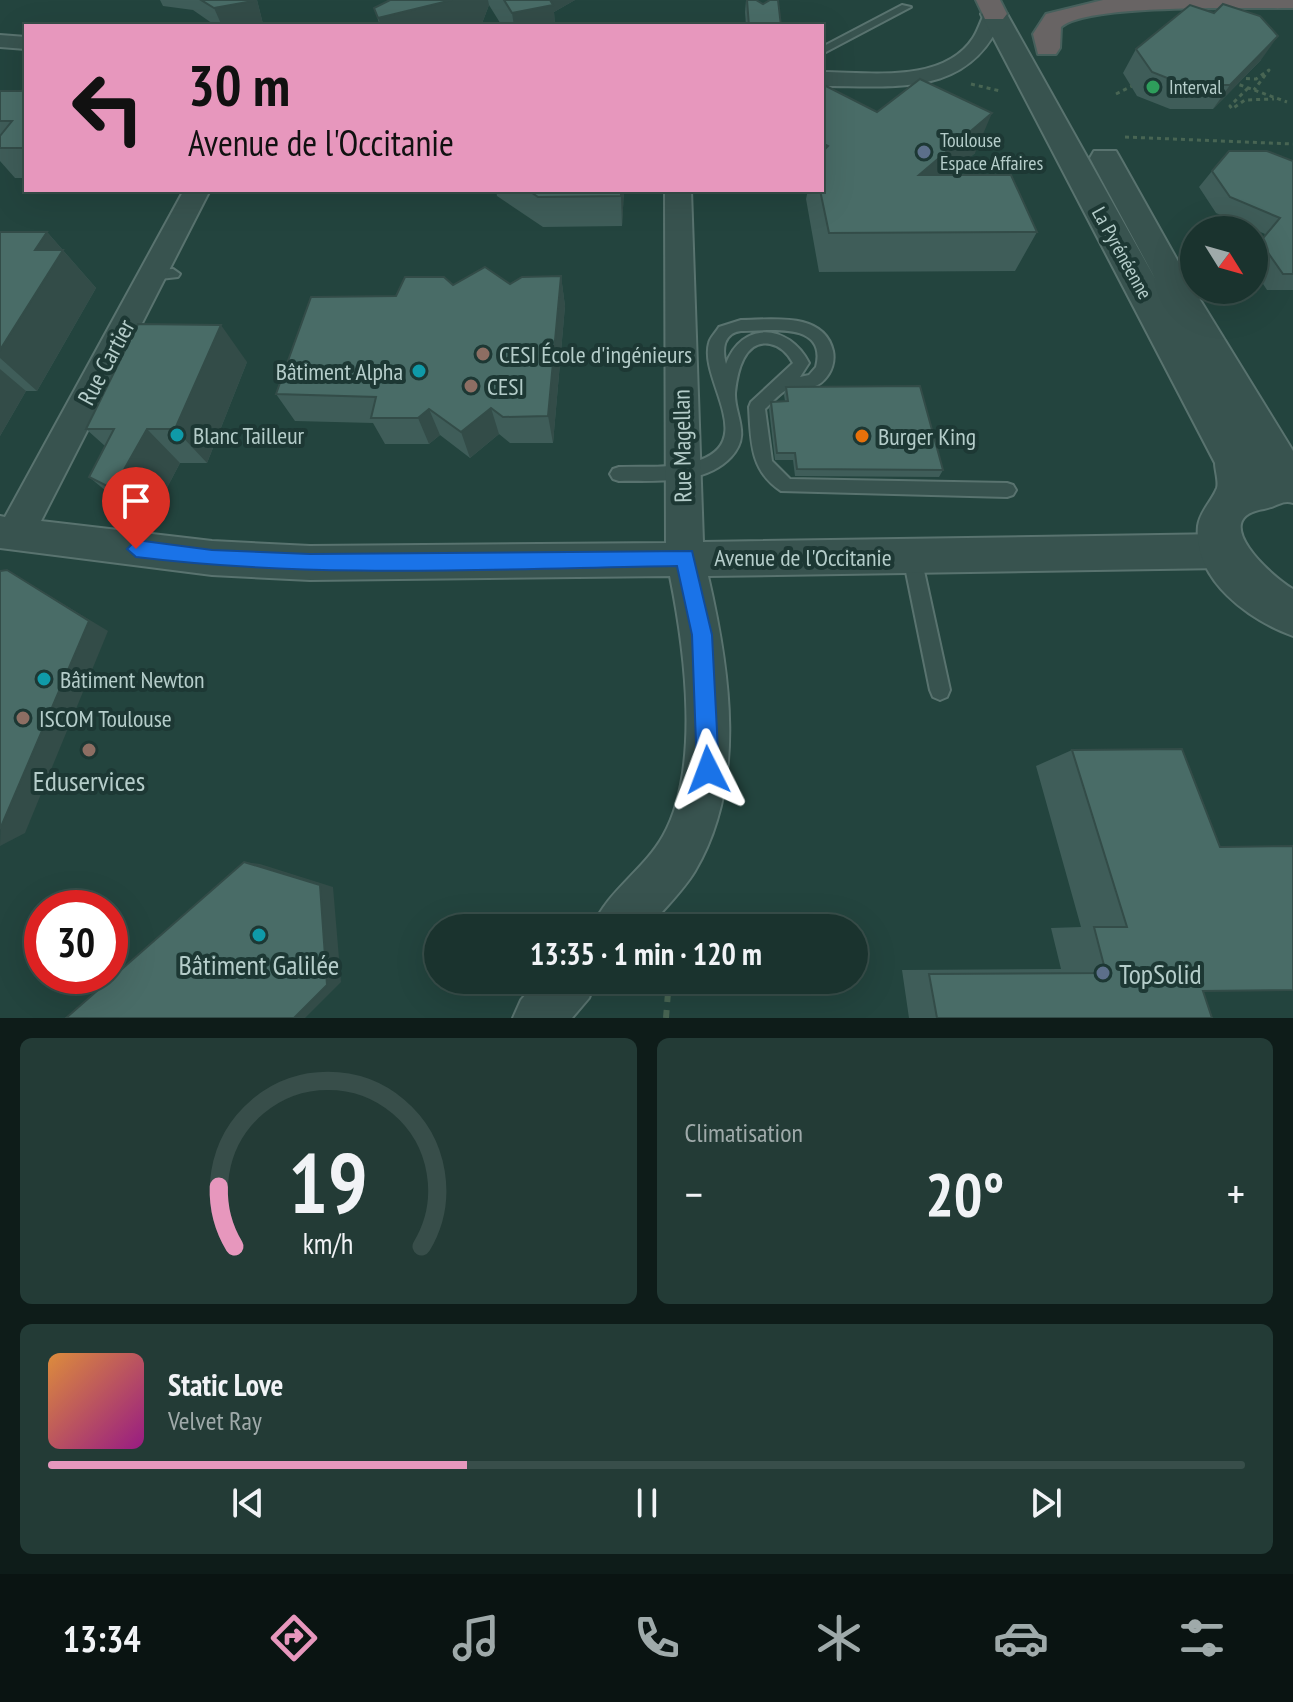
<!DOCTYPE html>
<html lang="fr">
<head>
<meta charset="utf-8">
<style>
	body { margin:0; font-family:"PT Sans Narrow",sans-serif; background:#233b36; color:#f1f3f6; height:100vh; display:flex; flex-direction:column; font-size:30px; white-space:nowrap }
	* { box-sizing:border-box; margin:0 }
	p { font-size:26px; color:#9faaaa }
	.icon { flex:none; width:44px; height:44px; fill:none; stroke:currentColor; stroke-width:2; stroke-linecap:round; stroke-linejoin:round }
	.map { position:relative; height:1018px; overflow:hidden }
	.sheet { display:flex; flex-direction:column; gap:20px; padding:20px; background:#0e1c19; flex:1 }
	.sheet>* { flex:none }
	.guide { position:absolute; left:24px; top:24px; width:800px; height:168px; border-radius:0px; box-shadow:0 8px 32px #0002,0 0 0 2px #384e4a; background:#e797bd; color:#111; overflow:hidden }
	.needle { width:52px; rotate:127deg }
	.fabs { position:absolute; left:1180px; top:216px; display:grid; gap:16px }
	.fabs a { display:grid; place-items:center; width:88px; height:88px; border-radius:50%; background:#1a332e; box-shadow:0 8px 32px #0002,0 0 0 2px #384e4a; font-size:40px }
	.speed { position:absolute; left:24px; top:890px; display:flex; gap:16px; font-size:40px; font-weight:700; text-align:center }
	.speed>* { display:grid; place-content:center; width:104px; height:104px; border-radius:50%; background:#1a332e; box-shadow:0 8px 32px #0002,0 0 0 2px #384e4a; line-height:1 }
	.speed .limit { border:12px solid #d22; background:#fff; color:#111 }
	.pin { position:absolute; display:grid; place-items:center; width:68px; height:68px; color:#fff; margin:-82px -34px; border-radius:50% 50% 50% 0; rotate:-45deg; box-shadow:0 0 8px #0007 }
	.pin .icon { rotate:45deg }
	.me { position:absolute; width:88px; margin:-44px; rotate:357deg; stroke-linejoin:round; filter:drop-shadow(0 0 6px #0008) }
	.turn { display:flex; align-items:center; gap:28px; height:168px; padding:0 32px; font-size:36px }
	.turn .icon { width:104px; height:104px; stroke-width:2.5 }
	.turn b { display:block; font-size:56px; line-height:68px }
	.big { font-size:60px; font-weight:600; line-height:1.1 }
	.sheet .card { flex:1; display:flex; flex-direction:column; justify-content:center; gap:12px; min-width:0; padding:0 28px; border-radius:12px; background:#233b36 }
	.sheet .dial { align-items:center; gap:0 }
	.dial svg { height:208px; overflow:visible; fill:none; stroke:#384e4a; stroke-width:7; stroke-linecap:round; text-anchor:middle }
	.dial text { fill:#f1f3f6; stroke:none }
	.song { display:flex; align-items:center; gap:24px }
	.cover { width:96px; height:96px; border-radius:12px; background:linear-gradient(135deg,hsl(30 70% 55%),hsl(310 70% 35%)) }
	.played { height:8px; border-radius:4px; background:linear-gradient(90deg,#e797bd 35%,#384e4a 35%) }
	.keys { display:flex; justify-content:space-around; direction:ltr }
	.heat { display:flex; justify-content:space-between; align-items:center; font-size:44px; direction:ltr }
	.sheet .tiles { flex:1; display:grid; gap:20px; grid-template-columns:1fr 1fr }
	.card:last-child { grid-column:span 2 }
	.trip { position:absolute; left:424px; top:914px; width:444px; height:80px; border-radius:40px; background:#1a332e; box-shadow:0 8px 32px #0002,0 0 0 2px #384e4a; font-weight:600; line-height:80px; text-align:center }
	.dock { display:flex; height:128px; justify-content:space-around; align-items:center; background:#0a1412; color:#9faaaa }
	.dock .icon { width:56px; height:56px }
	.dock .on { color:#e797bd }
	.dock b { font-size:36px; color:#f1f3f6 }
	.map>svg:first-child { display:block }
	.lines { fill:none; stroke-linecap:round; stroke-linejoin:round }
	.service-casing { stroke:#59736f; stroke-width:4 }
	.minor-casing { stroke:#59736f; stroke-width:4 }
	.tertiary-casing { stroke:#59736f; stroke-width:4 }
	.trunk-casing { stroke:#46605c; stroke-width:4 }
	.path-far1 { stroke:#486553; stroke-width:3; stroke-dasharray:4 4; stroke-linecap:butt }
	.path { stroke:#486553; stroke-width:6; stroke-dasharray:8 8; stroke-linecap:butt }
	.service { fill:#38534f; fill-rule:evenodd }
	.minor { fill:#38534f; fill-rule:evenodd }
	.tertiary { fill:#38534f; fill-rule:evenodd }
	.trunk { fill:#686464; fill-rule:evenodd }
	.wall { fill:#3f5d59 }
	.shaded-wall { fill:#334c48 }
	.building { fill:#496c67; stroke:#334c48; stroke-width:2 }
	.route { fill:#1a73e8; stroke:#114b97; stroke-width:2 }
	.leisure-dot { fill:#2e9e5b; stroke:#1d3834; stroke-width:3 }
	.service-dot { fill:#5c6f8a; stroke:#1d3834; stroke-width:3 }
	.education-dot { fill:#8d6e63; stroke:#1d3834; stroke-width:3 }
	.culture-dot { fill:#0f9aa8; stroke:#1d3834; stroke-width:3 }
	.food-dot { fill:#e8710a; stroke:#1d3834; stroke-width:3 }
	.labels { text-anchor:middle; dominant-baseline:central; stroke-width:8; stroke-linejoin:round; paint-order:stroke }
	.far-poi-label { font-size:20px; fill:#b5cdca; stroke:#1d3834; text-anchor:start }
	.far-street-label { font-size:20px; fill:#b5cdca; stroke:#1d3834 }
	.poi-label { font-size:24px; fill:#b5cdca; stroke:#1d3834; text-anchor:start }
	.street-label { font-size:24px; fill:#b5cdca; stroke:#1d3834 }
	.near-poi-label { font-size:28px; fill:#b5cdca; stroke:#1d3834 }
</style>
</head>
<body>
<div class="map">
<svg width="1293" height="1018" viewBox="0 0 1293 1018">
	<rect width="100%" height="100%" fill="#23443e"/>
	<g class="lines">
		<defs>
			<g id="service">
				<polygon points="902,5 911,7 822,54 822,47"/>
				<polygon points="173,269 180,274 178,277 151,280 144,275 151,270"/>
				<path d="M741,320c30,0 83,-9 92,31 2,10 -1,21 -9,29 -10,11 -23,6 -35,9 -8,2 -17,14 -24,20l7,52 18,18 217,4 6,2 3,5 -3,5 -6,2 -226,-6c-31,-20 -30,-50 -32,-84l2,-5 42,-39c-5,-9 -12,-17 -23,-19 -26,-5 -33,29 -35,49 -1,22 17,42 -4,64 -27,29 -76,23 -112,24l-6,-2 -3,-5 3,-5 6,-2c26,-1 56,2 81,-7 57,-20 -1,-81 9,-117 1,-5 7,-11 10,-16zM741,331c27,0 87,-10 75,36l-7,8 -9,2 9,-14c-20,-39 -67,-43 -83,1 -4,-14 -3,-31 15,-33z"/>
				<polygon points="912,549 919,551 921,557 950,690 947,697 940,700 933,697 930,690 903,557 905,551"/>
			</g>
			<g id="minor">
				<path d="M994,8l10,6c-33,84 -106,72 -182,72v-14c47,0 121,12 151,-34 6,-9 8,-20 14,-28z"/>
				<polygon points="0,35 26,37 26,49 0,47"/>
				<path d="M184,190h26l-169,331 171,20 98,5 356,-3 -1,-353h26l12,352 520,-8 13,5 6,12 -6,12 -13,5 -515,8c22,95 39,207 -13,295 -12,20 -32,39 -47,57h-56c15,-37 52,-58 71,-92 38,-67 22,-186 7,-260l-360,4 -98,-5 -212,-27v-32l5,1z"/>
				<polygon points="538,980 596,980 589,998 572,1018 513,1018 521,1000"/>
			</g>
			<path id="tertiary" d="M994,6l13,8 150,268 -67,-124 4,-7h22l4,7 74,132 99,161v52c-10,-4 -17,4 -29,6 -58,9 8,68 29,80v47c-43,-16 -100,-55 -95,-110 2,-15 14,-25 19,-38 2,-6 -2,-18 -2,-25l-234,-449z"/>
			<g id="trunk">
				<polygon points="976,0 1000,0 1007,14 1003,19 985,19"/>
				<path d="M1103,0h190v8c-43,1 -204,-5 -232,19l-1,21 -4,6h-18l-5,-20 13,-20z"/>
			</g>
		</defs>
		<!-- service casing -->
		<use href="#service" class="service-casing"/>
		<!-- minor casing -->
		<use href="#minor" class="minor-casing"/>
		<!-- tertiary casing -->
		<use href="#tertiary" class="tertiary-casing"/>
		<!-- trunk casing -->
		<use href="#trunk" class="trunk-casing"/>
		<!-- path-far1 -->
		<g class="path-far1">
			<polyline points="1238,78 1256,79 1269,70 1254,90"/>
			<polyline points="1232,82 1287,102"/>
			<polyline points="971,84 1000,91"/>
			<polyline points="1248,88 1230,106 1232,109 1245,100 1274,99"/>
			<polyline points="1116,94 1136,84"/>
			<polyline points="1125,137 1293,144"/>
		</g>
		<!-- path -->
		<polyline class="path" points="666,1018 669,980"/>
		<!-- service -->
		<use href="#service" class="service"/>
		<!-- minor -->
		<use href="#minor" class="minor"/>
		<!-- tertiary -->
		<use href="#tertiary" class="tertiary"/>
		<!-- trunk -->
		<use href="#trunk" class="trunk"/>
	</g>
	<!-- wall -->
	<g class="wall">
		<polygon points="160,0 257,0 263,24 255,26 216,26 193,10 163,6"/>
		<polygon points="390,0 575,0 554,12 555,26 502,26 489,5 481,26 380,26 374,8"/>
		<polygon points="746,0 756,0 781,26 746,26 745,12"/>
		<polygon points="1136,49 1261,60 1213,109 1170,109 1137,96 1123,73"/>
		<polygon points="822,84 877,112 975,153 950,175 1037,232 1015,271 819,272 806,199 808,190 822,190"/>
		<polygon points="26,89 26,178 15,178 0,161 0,91 21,91"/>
		<polygon points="1293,161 1293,290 1267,290 1254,270 1254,240 1257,237 1263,237 1265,234 1216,213 1199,187 1212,171"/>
		<polygon points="496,190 624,190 622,226 543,227 497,196"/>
		<polygon points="0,232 47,232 96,288 37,391 26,391 0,436"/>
		<polygon points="561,276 565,306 553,443 510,443 499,434 470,458 440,435 429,444 385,444 373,423 295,421 276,394 396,296 453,285 510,284"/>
		<polygon points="247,362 207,463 180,463 150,520 128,509 89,477 105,446 86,429"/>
		<polygon points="786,387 943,470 939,477 795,476 793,460 775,460 769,409 771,402 785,401 784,395"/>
		<polygon points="1072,750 1203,991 1212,1018 909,1018 902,970 1061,969 1051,928 1081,927 1036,766"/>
	</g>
	<!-- shaded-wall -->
	<g class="shaded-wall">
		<polygon points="253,0 257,0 263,24 255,26 222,26 214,8"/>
		<polygon points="452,0 488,0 489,5 481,26 381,26 378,18"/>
		<polygon points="539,0 575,0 554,12 555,26 514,26 512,13"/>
		<polygon points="1278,36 1261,60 1213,109 1230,85"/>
		<polygon points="992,113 975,153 904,215 919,175"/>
		<polygon points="621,190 624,190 622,226 621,196"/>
		<polygon points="47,232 96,288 37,391 0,358 0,350 35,250"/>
		<polygon points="561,276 565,306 553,443 548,416"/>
		<polygon points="221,325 247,362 207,463 175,429"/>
		<polygon points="0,369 26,391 0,436"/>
		<polygon points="491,408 499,434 470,458 461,432"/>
		<polygon points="429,409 440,435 429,444 418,418"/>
		<polygon points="147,429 180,463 150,520 113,489"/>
		<polygon points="7,570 108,631 25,833 0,846"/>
		<polygon points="244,862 260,864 333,887 341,982 305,1018 294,1018"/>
	</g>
	<!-- building -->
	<g class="building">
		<polygon points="201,0 253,0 253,1 214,8"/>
		<polygon points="390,0 452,0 378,18 374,8"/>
		<polygon points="504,0 550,0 553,5 512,13"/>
		<polygon points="747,0 756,0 763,4 770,0 778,0 781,26 749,26"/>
		<polygon points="1223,4 1260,16 1278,36 1230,85 1185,85 1152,72 1136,49 1190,5 1214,13"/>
		<polygon points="920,79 992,113 919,175 1011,175 1037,232 829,233 820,190 822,190 822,152 828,146 822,143 822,84 877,112"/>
		<polygon points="26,89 26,148 0,148 0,136 12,121 0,121 0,91 21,91"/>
		<polygon points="1229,151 1267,151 1293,161 1293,274 1283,274 1257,237 1264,237 1280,218 1230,197 1212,171"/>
		<polygon points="528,190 621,190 621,196 538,197"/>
		<polygon points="0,232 47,232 35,250 63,250 0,350"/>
		<polygon points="485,267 510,284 522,277 561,276 548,416 503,417 491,408 461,432 429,409 418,418 371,418 376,397 276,394 311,297 396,296 405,277 444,277 453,285"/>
		<polygon points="138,324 221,325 175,429 147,429 113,489 89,477 114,429 86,429"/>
		<polygon points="920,386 943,470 797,469 795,453 777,453 771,402 788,401 786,387"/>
		<polygon points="7,570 89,621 0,829 0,571"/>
		<polygon points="1182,749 1220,847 1293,846 1293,990 1203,991 1212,1018 937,1018 929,974 1106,973 1094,927 1127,927 1072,750"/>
		<polygon points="244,862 320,885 327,985 294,1018 66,1018"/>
	</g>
	<!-- route -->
	<path class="route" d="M136,540l76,10 98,4 382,-3 20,84 7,135 -3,7 -8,4 -8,-4 -3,-7 -5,-135 -15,-69c-180,3 -361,13 -541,-9l-9,-8z"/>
	<!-- markers -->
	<circle class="leisure-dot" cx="1153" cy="87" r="8"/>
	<g class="service-dot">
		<circle cx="924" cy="152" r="8"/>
		<circle cx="1103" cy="973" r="8"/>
	</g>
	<g class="education-dot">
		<circle cx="483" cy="354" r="8"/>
		<circle cx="471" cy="386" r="8"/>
		<circle cx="23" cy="718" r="8"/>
		<circle cx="89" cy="750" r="8"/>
	</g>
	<g class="culture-dot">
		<circle cx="419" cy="371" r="8"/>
		<circle cx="177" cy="435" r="8"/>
		<circle cx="44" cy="679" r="8"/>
		<circle cx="259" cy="935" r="8"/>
	</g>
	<circle class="food-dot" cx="862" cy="436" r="8"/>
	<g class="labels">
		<!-- far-poi labels -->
		<g class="far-poi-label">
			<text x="1169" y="87">Interval</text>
			<text x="940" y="140">Toulouse<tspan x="940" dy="23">Espace Affaires</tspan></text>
		</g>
		<!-- far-street labels -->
		<g class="far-street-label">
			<text transform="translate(1122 253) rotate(61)">La Pyrénéenne</text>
		</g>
		<!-- poi labels -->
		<g class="poi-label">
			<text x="499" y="354">CESI École d'ingénieurs</text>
			<text x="403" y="371" text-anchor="end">Bâtiment Alpha</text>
			<text x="487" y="386">CESI</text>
			<text x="193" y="435">Blanc Tailleur</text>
			<text x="878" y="436">Burger King</text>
			<text x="60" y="679">Bâtiment Newton</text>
			<text x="39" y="718">ISCOM Toulouse</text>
		</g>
		<!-- street labels -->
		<g class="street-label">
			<text transform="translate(106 362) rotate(-62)">Rue Cartier</text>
			<text transform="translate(682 446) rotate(-91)">Rue Magellan</text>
			<text x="803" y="557">Avenue de l'Occitanie</text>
		</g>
		<!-- near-poi labels -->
		<g class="near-poi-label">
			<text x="89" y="780">Eduservices</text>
			<text x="259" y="964">Bâtiment Galilée</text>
			<text x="1119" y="973" text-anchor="start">TopSolid</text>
		</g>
	</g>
</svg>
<div class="fabs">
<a><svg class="needle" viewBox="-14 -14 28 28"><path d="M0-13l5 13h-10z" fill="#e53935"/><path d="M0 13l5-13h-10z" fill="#9faaaa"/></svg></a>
</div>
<div class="speed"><div class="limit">30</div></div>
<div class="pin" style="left:136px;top:549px;background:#d93025"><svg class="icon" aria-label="arrive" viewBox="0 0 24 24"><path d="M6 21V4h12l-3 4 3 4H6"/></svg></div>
<svg class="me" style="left:708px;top:770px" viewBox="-20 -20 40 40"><path d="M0-17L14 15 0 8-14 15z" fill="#1a73e8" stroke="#fff" stroke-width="4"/></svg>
<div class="trip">13:35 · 1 min · 120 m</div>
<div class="guide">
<div class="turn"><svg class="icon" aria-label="left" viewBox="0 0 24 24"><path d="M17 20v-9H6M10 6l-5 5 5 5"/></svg><div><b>30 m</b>Avenue de l'Occitanie</div></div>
</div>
</div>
<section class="sheet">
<div class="tiles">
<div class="card dial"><svg viewBox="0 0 100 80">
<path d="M14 69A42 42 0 1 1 86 69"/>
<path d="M14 69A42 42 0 0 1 8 46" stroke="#e797bd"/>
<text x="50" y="56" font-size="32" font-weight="700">19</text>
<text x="50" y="72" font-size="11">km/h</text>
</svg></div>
<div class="card"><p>Climatisation</p>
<div class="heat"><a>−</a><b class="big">20°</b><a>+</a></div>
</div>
<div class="card">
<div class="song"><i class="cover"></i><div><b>Static Love</b><p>Velvet Ray</p></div></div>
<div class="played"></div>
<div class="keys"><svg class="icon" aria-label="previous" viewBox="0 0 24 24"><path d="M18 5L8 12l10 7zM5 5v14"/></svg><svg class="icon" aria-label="pause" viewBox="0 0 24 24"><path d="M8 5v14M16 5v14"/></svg><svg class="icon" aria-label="next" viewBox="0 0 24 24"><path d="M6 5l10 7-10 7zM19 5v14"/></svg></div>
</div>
</div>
</section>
<nav class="dock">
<b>13:34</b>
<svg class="icon on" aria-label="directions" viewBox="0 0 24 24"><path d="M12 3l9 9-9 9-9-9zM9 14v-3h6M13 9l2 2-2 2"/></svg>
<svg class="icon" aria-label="music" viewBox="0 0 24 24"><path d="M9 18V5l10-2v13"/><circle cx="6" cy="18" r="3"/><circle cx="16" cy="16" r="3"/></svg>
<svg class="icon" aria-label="phone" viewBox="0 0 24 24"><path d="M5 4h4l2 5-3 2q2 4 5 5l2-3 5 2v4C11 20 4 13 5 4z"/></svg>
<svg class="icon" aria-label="climate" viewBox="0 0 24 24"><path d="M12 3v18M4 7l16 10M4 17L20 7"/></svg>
<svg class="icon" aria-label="car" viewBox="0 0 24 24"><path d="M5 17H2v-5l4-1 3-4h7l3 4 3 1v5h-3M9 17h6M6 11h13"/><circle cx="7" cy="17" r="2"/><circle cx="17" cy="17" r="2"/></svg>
<svg class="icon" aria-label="filters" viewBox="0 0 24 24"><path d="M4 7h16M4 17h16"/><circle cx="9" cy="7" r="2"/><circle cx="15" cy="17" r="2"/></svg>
</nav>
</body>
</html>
